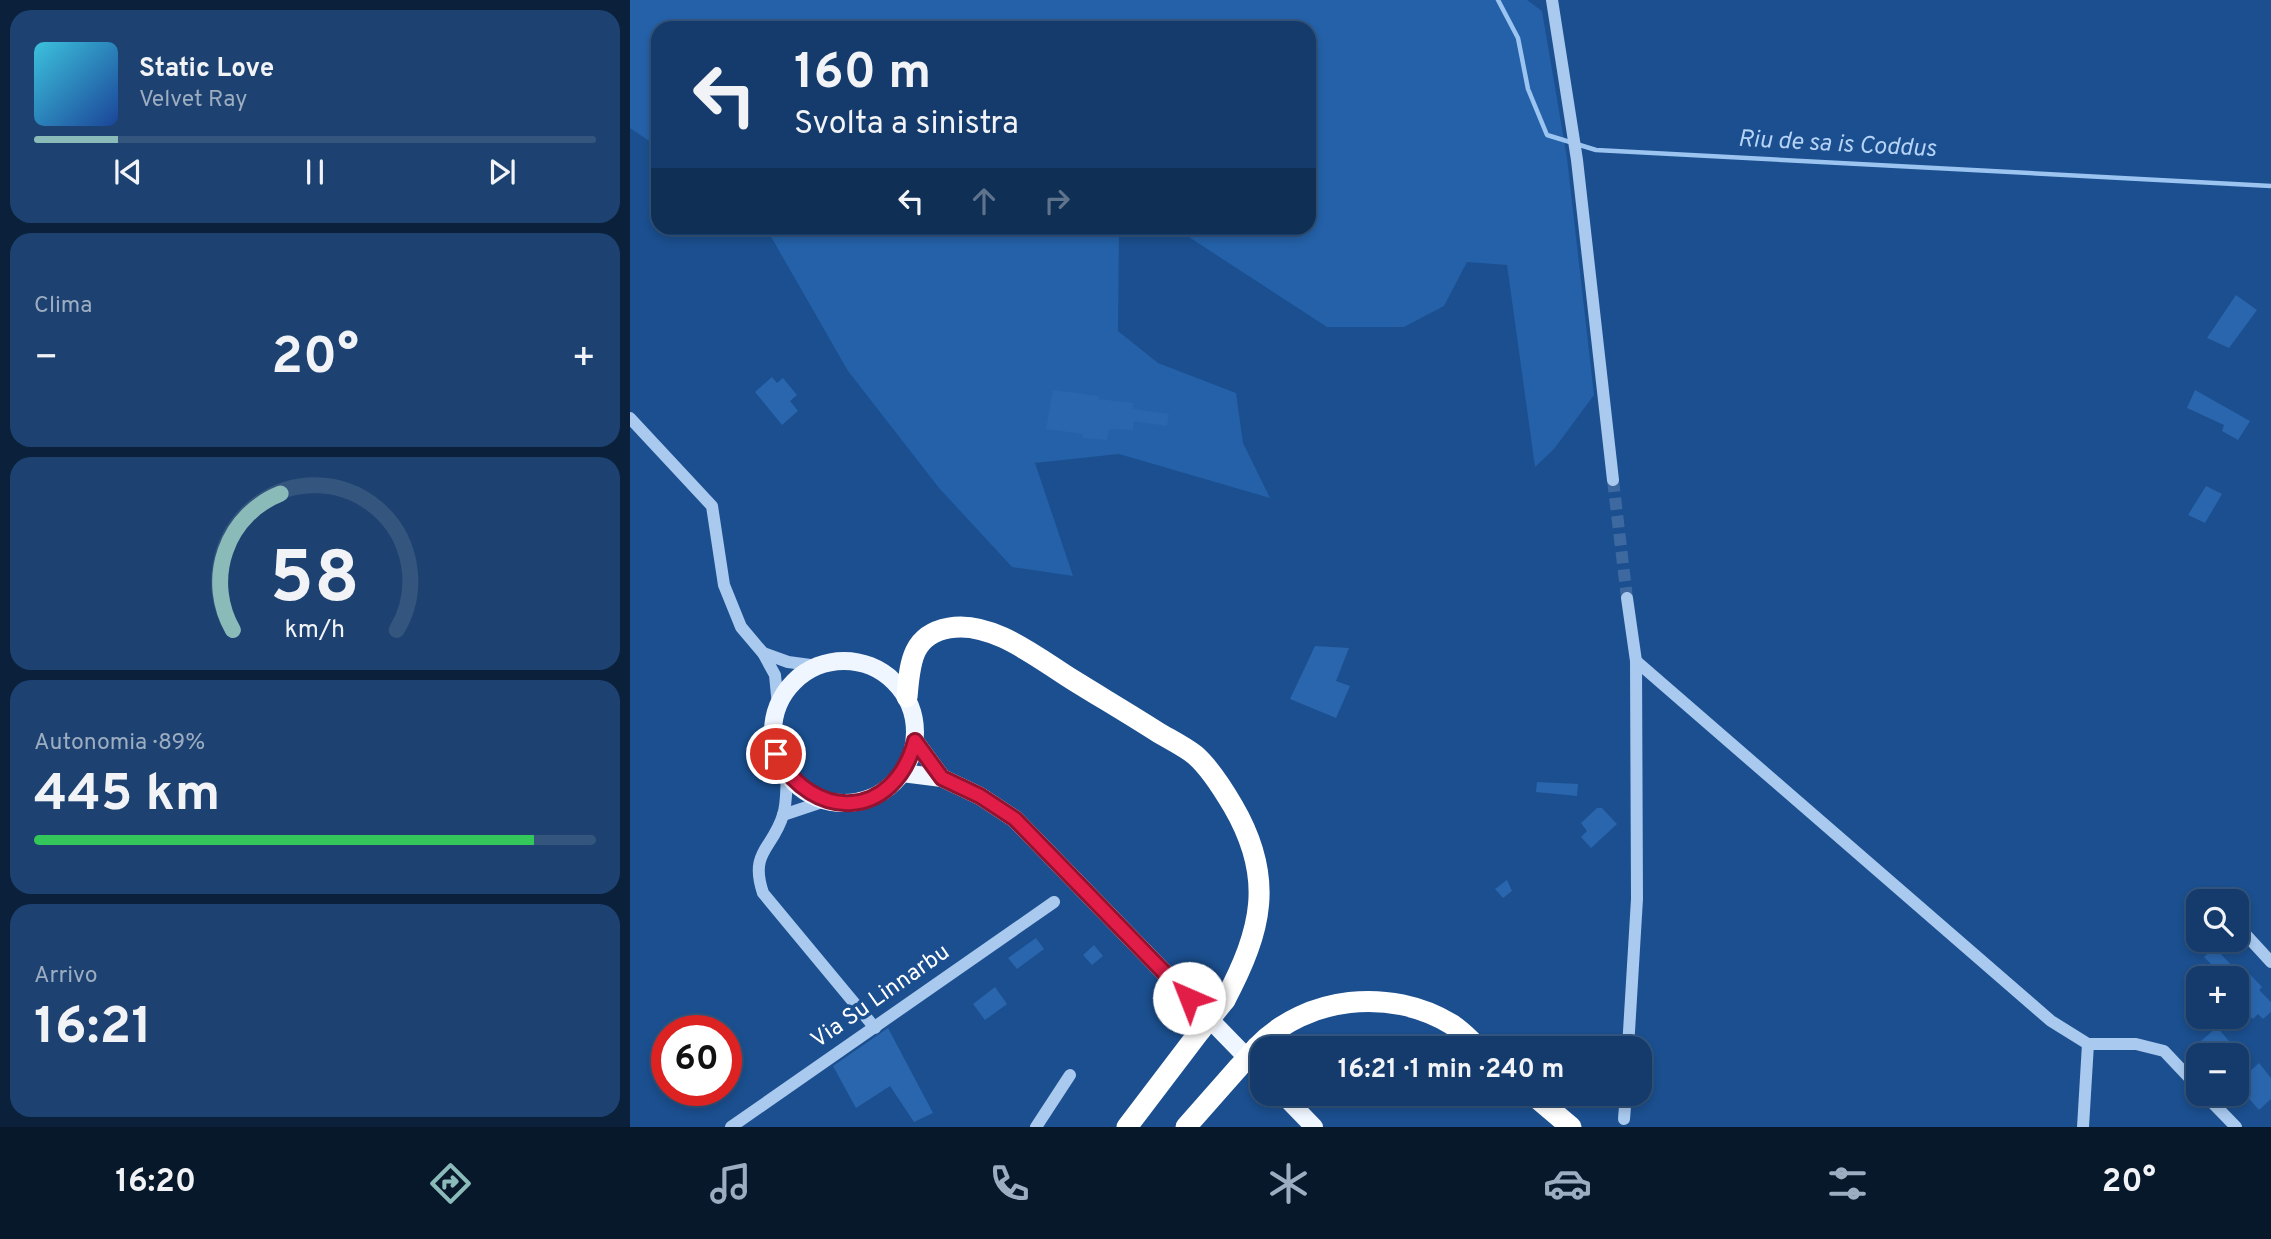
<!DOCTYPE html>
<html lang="it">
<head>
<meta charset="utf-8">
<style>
	body { margin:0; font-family:Overpass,sans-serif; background:#1d4271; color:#f1f3f6; height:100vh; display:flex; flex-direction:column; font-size:26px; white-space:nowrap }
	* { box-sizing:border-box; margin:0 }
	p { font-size:23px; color:#9dadc1 }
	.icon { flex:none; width:38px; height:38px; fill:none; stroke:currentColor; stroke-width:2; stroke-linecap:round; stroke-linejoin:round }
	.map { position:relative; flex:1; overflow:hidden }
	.details { display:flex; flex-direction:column; gap:10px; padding:10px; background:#0b203b; width:630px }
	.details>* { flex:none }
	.banner { position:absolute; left:21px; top:21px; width:665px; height:214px; border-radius:21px; box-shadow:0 4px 10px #0003,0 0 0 2px #33557e; background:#143b6b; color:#f1f3f6; overflow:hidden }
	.controls { position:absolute; left:1556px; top:889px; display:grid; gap:14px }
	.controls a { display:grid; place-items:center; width:63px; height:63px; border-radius:14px; background:#143b6b; box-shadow:0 4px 10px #0003,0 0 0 2px #33557e; font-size:35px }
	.speed { position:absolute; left:21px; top:1015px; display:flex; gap:14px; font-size:35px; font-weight:700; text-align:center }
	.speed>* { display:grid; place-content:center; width:91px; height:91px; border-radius:50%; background:#143b6b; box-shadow:0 4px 10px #0003,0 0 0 2px #33557e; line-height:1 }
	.speed .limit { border:10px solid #d22; background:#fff; color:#111 }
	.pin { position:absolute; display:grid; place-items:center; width:60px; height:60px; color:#fff; margin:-30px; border:4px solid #fff; border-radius:50%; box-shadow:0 2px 7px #0007 }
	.me { position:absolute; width:77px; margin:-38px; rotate:316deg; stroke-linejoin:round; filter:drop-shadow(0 0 5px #0008) }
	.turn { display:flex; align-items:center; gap:24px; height:147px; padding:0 28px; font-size:32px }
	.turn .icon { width:91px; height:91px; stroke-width:2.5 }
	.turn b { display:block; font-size:49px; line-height:60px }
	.lanes { display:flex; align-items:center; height:66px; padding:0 28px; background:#0003; justify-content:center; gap:35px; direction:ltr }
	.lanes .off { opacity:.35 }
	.big { font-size:52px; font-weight:700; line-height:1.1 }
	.details .tile { flex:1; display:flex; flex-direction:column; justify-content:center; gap:10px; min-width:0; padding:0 24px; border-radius:21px; background:#1d4271 }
	.details .dial { align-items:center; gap:0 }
	.dial svg { height:182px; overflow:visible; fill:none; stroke:#33557e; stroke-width:7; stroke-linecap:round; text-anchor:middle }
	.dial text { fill:#f1f3f6; stroke:none }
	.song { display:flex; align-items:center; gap:21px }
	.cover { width:84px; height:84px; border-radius:10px; background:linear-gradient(135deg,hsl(190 70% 55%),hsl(220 70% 35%)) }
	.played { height:7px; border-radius:4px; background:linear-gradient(90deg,#8bbbb9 15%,#33557e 15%) }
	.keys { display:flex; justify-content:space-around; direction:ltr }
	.heat { display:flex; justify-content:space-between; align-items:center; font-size:38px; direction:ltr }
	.charge { height:10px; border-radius:5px; background:linear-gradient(90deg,#34c759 89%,#33557e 0) }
	.trip { position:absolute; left:620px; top:1036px; width:402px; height:70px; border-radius:21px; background:#143b6b; box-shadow:0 4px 10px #0003,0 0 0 2px #33557e; font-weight:700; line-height:70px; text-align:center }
	.menu { display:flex; height:112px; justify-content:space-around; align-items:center; background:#08182b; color:#9dadc1 }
	.menu .icon { width:49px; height:49px }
	.menu .on { color:#8bbbb9 }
	.menu b { font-size:32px; color:#f1f3f6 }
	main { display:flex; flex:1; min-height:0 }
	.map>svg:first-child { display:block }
	.green { fill:#2461a8 }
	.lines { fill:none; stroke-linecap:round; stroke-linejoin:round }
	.stream { stroke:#9cc4f0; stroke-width:4.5 }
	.building { fill:#2a66ad }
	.minor-tunnel { stroke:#3d69a0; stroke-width:12; stroke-dasharray:12 6; stroke-linecap:butt }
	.minor { stroke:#a9c9ee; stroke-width:12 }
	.major { stroke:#f0f6ff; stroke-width:18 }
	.highway { stroke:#fff; stroke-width:21 }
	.highway-bridge { stroke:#fff; stroke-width:21 }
	.route-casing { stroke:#92132f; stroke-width:18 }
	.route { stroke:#e11d48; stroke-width:12 }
	.labels { text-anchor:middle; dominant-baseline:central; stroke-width:7; stroke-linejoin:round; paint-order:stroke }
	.street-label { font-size:23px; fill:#fff; stroke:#1b4f8f }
	.water-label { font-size:24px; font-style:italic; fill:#b5d3f5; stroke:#1b4f8f }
</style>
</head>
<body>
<main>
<section class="details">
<div class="tile">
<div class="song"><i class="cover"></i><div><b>Static Love</b><p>Velvet Ray</p></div></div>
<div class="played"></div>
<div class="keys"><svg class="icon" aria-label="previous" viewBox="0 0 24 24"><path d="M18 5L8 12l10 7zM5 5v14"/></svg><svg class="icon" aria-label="pause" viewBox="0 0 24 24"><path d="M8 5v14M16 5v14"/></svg><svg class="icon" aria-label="next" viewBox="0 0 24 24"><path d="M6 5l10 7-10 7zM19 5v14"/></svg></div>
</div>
<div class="tile"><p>Clima</p>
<div class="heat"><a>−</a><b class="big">20°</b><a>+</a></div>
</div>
<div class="tile dial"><svg viewBox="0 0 100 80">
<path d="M14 69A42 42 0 1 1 86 69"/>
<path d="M14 69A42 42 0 0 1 35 9" stroke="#8bbbb9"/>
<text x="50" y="56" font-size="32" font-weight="700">58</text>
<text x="50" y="72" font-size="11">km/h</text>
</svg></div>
<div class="tile"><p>Autonomia · 89%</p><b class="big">445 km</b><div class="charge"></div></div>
<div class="tile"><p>Arrivo</p><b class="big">16:21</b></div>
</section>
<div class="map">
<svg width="1641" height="1127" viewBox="0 0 1641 1127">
	<rect width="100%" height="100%" fill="#1b4f8f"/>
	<!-- green -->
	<g class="green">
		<polygon points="0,0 897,0 912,11 937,158 964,395 924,449 905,467 877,265 837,262 814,306 774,327 697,327 545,228 679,228 679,28 28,28 28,147 0,128"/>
		<polygon points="136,228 489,228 488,331 528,363 606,393 613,443 640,498 489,454 405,463 443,576 382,567 309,488 218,371"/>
	</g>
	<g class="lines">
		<!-- stream -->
		<polyline class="stream" points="868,0 888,38 898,89 917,135 966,150 1641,186"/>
	</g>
	<!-- building -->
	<g class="building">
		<polygon points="1606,295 1627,310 1599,348 1577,338"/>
		<polygon points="142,377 147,383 153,378 167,395 160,401 168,411 152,425 125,392"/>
		<polygon points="423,390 469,396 468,399 503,403 503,409 539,414 537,426 503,421 503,430 479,429 477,440 453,438 453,434 416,429"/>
		<polygon points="1565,390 1620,421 1608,440 1592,431 1594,425 1557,408"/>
		<polygon points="1576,486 1592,494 1575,523 1558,515"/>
		<polygon points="685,646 719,648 706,681 720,686 706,718 660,699"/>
		<polygon points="907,782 948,784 947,796 906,792"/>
		<polygon points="967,808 972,808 987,824 961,848 951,837 957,831 951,823"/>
		<polygon points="877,880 882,891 873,898 865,889"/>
		<polygon points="406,938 414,949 387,969 378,958"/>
		<polygon points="464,945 473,956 462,965 453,955"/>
		<polygon points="1584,947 1608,972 1613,967 1632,987 1629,990 1641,1002 1641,1012 1633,1019 1628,1014 1623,1019 1606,1003 1606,978 1595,978 1574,957"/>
		<polygon points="365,987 377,1004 355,1020 343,1004"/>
		<polygon points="1587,1027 1599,1041 1583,1055 1571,1041"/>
		<polygon points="258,1028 303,1113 284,1122 260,1086 226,1108 203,1066"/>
		<polygon points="1629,1063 1641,1078 1641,1099 1629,1110 1606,1084"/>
	</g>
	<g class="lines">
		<!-- minor-tunnel -->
		<polyline class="minor-tunnel" points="983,480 997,598"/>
		<!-- minor -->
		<g class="minor">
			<polyline points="922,0 947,160 983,480"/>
			<polyline points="0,418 82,506 94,585 111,627 133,653 145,675 148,706"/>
			<polyline points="997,598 1006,661 1007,899 998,1048"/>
			<polyline points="133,653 158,662 188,666"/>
			<polyline points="1006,661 1421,1021 1458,1044"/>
			<path d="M157,775c-1,12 0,28 -4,40 -10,34 -34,36 -20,78l112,135"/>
			<polyline points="153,815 195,801"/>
			<polyline points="1584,900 1585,901"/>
			<polyline points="1606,924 1641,962"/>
			<polyline points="1574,1094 1606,1127"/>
			<polyline points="994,1119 996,1094"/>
			<polyline points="101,1127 424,902"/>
			<polyline points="406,1127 440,1075"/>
			<polyline points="1453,1127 1458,1044 1506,1044 1534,1051 1568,1087"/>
		</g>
		<!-- major -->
		<g class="major">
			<circle cx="214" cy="732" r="71"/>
			<polyline points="285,741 312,778"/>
			<polyline points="272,773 312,778 350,796 385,819 632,1073"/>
			<polyline points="652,1094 684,1127"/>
		</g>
		<!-- highway -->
		<g class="highway">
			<path d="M277,697c3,-31 3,-62 42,-69 43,-8 90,31 124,52 29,18 58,35 86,53 12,7 26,14 36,22 15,13 28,34 38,51 42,72 29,124 -8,194"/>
			<path d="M627,1047c49,-51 133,-60 194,-23 10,6 19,16 28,24"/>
			<polyline points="902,1094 941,1127"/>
			<polyline points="497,1127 570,1031"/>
			<polyline points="556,1127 608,1068"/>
		</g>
		<!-- highway-bridge -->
		<g class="highway-bridge">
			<polyline points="570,1031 595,1000"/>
			<polyline points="608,1068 627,1047"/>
		</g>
	</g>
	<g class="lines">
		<defs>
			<path id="route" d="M146,754c37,69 118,66 139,-13l27,37 38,18 35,23 174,179"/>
		</defs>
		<!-- route casing -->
		<use href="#route" class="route-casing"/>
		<!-- route -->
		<use href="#route" class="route"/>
	</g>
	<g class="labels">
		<!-- street labels -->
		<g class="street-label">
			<text transform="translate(251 997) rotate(-35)">Via Su Linnarbu</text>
		</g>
		<!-- water labels -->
		<g class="water-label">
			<text transform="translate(1207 145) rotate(3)">Riu de sa is Coddus</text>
		</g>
	</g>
</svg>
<div class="controls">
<a><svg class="icon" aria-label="search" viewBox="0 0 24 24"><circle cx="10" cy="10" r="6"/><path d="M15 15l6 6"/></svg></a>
<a>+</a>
<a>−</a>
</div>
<div class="speed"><div class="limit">60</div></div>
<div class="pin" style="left:146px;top:754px;background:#d93025"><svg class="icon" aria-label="arrive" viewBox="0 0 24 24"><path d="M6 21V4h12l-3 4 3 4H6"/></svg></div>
<svg class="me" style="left:559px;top:998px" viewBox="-20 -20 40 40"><circle r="19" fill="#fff"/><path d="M0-13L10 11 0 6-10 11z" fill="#e11d48"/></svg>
<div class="trip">16:21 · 1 min · 240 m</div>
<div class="banner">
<div class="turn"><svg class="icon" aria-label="left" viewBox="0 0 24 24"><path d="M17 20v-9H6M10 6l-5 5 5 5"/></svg><div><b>160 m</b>Svolta a sinistra</div></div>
<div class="lanes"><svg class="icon" aria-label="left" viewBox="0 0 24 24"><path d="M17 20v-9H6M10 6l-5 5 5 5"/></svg><svg class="icon off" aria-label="ahead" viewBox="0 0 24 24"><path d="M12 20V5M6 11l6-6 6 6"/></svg><svg class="icon off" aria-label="right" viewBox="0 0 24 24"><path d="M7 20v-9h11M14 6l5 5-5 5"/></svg></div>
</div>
</div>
</main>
<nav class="menu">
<b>16:20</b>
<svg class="icon on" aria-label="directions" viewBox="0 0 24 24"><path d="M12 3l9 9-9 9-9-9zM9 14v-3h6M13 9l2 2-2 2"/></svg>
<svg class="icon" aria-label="music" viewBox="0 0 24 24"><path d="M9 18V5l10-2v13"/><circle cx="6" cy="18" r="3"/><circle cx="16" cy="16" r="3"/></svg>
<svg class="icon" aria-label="phone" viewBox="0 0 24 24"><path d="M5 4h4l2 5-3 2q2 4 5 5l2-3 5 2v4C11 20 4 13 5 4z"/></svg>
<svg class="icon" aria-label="climate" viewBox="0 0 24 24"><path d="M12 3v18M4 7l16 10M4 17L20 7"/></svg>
<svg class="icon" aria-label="car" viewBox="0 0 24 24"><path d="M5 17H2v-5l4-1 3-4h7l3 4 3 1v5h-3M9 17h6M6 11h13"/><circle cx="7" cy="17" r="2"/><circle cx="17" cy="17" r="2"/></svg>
<svg class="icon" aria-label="filters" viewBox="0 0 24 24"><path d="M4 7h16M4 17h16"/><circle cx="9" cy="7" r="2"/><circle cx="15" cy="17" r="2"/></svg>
<b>20°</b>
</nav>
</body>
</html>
